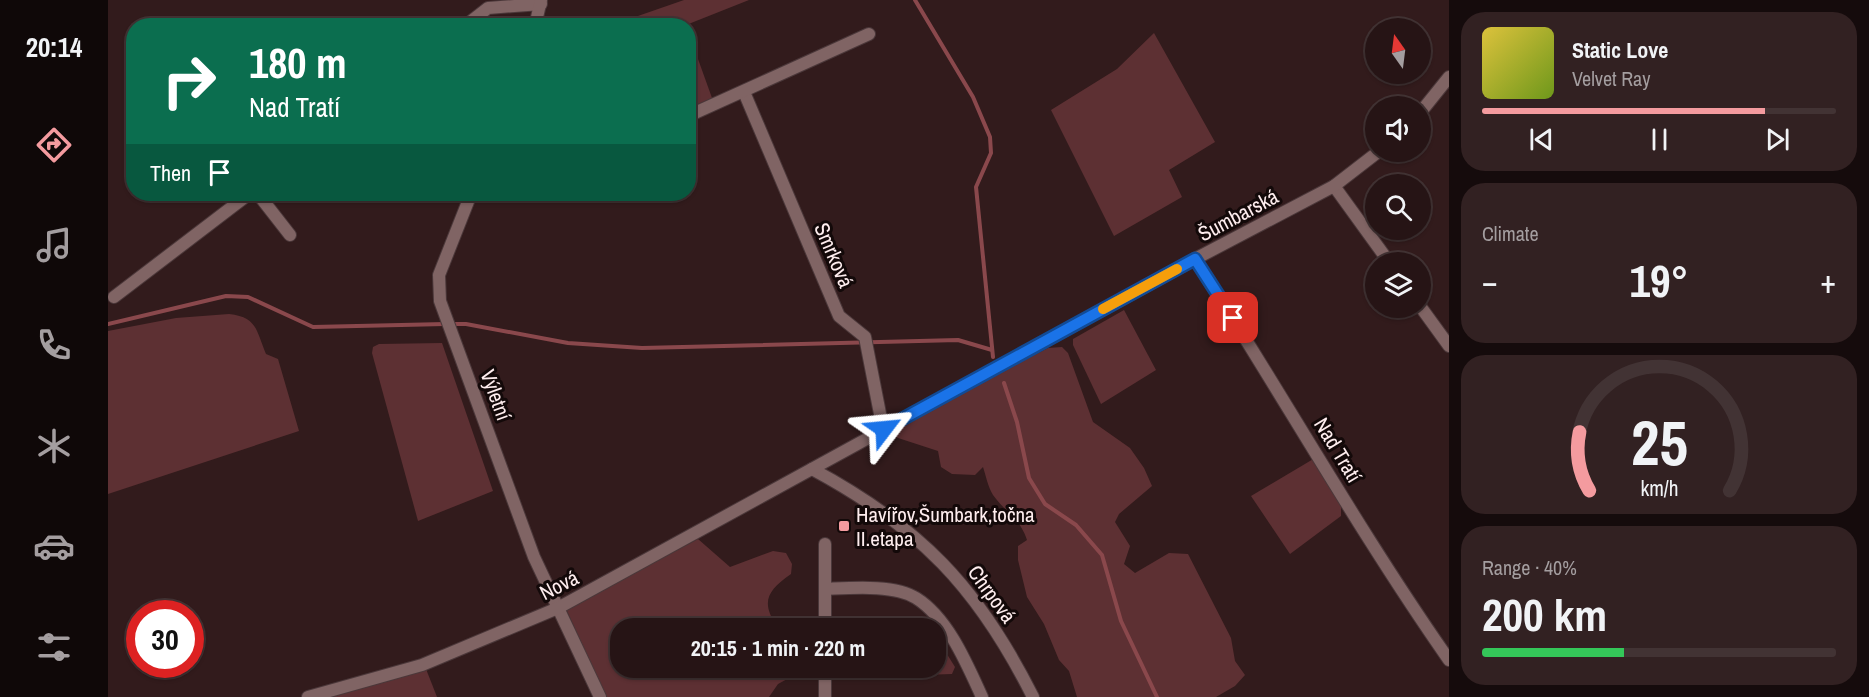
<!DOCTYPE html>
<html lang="en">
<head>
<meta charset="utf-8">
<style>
	body { margin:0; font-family:"Archivo Narrow",sans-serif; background:#322122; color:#f1f3f6; height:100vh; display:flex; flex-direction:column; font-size:22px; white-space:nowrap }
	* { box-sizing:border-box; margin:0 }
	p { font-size:20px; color:#a49ea0 }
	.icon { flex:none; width:33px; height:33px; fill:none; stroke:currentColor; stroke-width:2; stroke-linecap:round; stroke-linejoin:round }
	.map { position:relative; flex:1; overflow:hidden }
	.side { display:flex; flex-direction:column; gap:12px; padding:12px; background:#150b0c; width:420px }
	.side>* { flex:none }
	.banner { position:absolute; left:18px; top:18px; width:570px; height:183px; border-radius:24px; box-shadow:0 2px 4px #0004,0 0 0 2px #423334; background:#0b6e4f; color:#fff; overflow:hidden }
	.needle { width:39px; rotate:346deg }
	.controls { position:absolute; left:1257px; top:18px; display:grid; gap:12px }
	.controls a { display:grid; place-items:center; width:66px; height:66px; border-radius:50%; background:#261415; box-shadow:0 2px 4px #0004,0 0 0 2px #423334; font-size:30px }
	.speed { position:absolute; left:18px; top:600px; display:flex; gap:12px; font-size:30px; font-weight:700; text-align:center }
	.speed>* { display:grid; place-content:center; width:78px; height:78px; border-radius:50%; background:#261415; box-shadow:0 2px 4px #0004,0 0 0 2px #423334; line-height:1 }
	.speed .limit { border:9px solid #d22; background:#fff; color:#111 }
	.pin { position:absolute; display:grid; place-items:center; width:51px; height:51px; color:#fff; margin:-26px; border-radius:12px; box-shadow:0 3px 9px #0006 }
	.me { position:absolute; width:66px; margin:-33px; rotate:61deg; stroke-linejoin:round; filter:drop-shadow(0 0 4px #0008) }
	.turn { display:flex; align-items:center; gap:21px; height:126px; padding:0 24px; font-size:27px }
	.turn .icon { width:78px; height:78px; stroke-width:2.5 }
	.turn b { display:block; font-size:42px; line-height:51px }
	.then { display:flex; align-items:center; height:57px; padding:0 24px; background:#0003; gap:12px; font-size:22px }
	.big { font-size:45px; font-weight:800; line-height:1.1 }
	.side .widget { flex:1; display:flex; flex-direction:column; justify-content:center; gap:9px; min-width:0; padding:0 21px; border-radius:24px; background:#322122 }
	.side .dial { align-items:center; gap:0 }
	.dial svg { height:156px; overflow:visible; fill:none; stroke:#423334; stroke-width:7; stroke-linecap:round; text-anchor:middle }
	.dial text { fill:#f1f3f6; stroke:none }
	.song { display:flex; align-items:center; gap:18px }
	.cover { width:72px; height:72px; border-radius:9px; background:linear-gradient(135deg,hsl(50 70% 55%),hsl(80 70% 35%)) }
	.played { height:6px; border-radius:3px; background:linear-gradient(90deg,#f49b9f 80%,#423334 80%) }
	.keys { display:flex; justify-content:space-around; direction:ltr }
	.heat { display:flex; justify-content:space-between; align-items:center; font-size:33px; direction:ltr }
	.charge { height:9px; border-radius:4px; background:linear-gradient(90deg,#34c759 40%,#423334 0) }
	.trip { position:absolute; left:502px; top:618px; width:336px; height:60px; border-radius:24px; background:#261415; box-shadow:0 2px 4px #0004,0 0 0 2px #423334; font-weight:800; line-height:60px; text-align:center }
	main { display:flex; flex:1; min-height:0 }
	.menu { display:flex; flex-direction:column; width:108px; justify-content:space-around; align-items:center; background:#0f0808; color:#a49ea0 }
	.menu .icon { width:42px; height:42px }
	.menu .active { color:#f49b9f }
	.menu b { font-size:27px; color:#f1f3f6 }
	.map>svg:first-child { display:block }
	.green { fill:#5d3033 }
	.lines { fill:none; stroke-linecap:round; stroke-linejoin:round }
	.stream { stroke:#8a484c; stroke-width:4 }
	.street-casing { stroke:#4b383a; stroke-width:14 }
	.street { stroke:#806464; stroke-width:12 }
	.route-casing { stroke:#114b97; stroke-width:15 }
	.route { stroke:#1a73e8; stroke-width:10 }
	.slow { stroke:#f59e0b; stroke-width:10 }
	.poi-dot { fill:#f49b9f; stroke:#130909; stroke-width:2 }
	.labels { text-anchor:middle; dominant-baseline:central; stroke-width:6; stroke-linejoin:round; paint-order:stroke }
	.street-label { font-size:21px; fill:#feedee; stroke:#130909 }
	.poi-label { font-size:21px; fill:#feedee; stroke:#130909; text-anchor:start }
</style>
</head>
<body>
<main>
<nav class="menu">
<b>20:14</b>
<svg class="icon active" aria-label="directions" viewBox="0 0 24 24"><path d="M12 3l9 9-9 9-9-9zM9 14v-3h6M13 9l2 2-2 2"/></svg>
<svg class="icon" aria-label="music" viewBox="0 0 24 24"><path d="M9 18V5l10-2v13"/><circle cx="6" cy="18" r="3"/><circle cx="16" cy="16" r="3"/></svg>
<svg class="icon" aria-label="phone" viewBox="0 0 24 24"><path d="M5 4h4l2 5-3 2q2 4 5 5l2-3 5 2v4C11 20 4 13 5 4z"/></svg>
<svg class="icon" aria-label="climate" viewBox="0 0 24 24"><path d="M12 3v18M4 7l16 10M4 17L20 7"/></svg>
<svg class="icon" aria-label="car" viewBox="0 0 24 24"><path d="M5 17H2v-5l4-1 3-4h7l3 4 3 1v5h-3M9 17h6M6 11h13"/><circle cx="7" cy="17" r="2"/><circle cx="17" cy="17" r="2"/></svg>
<svg class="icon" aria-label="filters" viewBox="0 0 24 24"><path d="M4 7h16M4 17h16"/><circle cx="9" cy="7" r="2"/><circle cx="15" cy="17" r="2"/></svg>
</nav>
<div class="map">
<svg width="1341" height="697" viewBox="0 0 1341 697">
	<rect width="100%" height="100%" fill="#321b1c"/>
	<!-- green -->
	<g class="green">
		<polygon points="576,0 641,0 578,25 504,25"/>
		<polygon points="1046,33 1107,142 1061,170 1074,197 1006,236 943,110 1009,69"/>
		<polygon points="581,34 604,98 581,108 580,108"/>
		<polygon points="1016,310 1048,370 993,404 965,345 965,339"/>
		<path d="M121,314c28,3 27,16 37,40l12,5 21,72 -191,63v-163l68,-13z"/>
		<polygon points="334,343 385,491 310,521 264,353 265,347 271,344"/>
		<path d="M954,347l6,6 25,69 37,26 14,20 8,18 -33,28 -4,8 15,24 -6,18 11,9 34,-20 19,1 43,84 4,23 10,14 -10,11 -19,11h-139l-8,-26 -10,-11 -15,-36 -17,-27 -9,-37v-14l9,-6c-7,-22 -21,-27 -34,-45 -5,-8 -7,-19 -10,-28l-8,8 -23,-1 -11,-7 -3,-16 -43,-14 7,-10 27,-18 119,-61z"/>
		<polygon points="1207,458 1233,502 1233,516 1182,554 1143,496"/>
		<path d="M590,539l32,28 43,-16 13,2 6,11 -1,10c-24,17 -31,28 -13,54h-157v40h182l-1,3 -24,13 -9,13h-163l-40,-88z"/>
		<polygon points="828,640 832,643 847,667 844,674 815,675 815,668 828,668"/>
		<polygon points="318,669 329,697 217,697"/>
	</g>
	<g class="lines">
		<!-- stream -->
		<g class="stream">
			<polyline points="807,0 865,97 882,137 883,153 868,187 885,357"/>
			<polyline points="0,324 118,296 140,297 205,327 337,324"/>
			<polyline points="343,324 358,324 460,343 534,348 850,340 884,350"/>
			<polyline points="896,383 909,422 921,478 937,504 968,525 994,555 1013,621 1049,697"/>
		</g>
		<defs>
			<g id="street">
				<polyline points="357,26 380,8 433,4"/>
				<polyline points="427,26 433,0"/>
				<polyline points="636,92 731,316 757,337 775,429"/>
				<polyline points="1312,113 1341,77"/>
				<polyline points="580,116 761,34"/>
				<polyline points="1226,186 1281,262"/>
				<polyline points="150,194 182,235"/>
				<polyline points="363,194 331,275 332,301 426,557 492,697"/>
				<path d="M1087,259c86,133 163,271 254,401"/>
				<polyline points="6,297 141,194"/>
				<polyline points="1312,306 1341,346"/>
				<path d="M704,469c108,58 166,118 221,228"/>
				<path d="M717,589c25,-1 69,-5 91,9 32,20 51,66 66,99"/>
				<polyline points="717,628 717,544"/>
				<polyline points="200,697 314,665 450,608 1087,259 1226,186 1270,152"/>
				<polyline points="717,697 717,668"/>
			</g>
		</defs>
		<!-- street casing -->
		<use href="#street" class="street-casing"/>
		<!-- street -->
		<use href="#street" class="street"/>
	</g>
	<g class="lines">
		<defs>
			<polyline id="route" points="776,429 1087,259 1125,318"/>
		</defs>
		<!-- route casing -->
		<use href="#route" class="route-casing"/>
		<!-- route -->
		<use href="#route" class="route"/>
		<!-- slow -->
		<polyline class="slow" points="995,309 1069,269"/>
	</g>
	<!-- markers -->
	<rect class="poi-dot" x="730" y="520" width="12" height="12" rx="3"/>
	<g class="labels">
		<!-- street labels -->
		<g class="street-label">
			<text transform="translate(1130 215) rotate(-28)">Šumbarská</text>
			<text transform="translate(726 255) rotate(67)">Smrková</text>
			<text transform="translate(388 395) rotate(70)">Výletní</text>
			<text transform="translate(1230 450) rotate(59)">Nad Tratí</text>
			<text transform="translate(451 585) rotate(-27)">Nová</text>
			<text transform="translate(884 594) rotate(54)">Chrpová</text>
		</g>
		<!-- poi labels -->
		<g class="poi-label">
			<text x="748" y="514">Havířov,Šumbark,točna<tspan x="748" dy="24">II.etapa</tspan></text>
		</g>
	</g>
</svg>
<div class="controls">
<a><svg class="needle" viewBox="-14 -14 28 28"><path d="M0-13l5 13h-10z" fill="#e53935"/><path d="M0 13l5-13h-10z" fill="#a49ea0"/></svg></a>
<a><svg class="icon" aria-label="sound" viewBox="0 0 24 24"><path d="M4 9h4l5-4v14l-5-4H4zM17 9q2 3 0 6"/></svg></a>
<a><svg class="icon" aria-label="search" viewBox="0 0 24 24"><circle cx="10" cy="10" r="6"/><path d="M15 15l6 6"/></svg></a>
<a><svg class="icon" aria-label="layers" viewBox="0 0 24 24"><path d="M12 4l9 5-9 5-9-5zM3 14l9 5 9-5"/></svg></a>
</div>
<div class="speed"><div class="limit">30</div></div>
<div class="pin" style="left:1125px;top:318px;background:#d93025"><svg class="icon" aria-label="arrive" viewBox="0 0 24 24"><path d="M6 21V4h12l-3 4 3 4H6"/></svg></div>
<svg class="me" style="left:776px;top:429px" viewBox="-20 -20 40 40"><path d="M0-17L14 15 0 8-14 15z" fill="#1a73e8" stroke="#fff" stroke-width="4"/></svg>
<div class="trip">20:15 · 1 min · 220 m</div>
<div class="banner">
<div class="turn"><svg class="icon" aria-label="right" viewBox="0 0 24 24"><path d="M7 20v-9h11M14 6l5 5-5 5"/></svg><div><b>180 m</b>Nad Tratí</div></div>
<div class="then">Then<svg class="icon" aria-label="arrive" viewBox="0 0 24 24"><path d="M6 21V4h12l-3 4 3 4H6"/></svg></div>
</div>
</div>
<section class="side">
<div class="widget">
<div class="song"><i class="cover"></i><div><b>Static Love</b><p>Velvet Ray</p></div></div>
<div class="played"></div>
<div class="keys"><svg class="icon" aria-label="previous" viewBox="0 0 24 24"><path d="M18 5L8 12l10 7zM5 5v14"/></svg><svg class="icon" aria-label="pause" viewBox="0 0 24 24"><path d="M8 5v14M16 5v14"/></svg><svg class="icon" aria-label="next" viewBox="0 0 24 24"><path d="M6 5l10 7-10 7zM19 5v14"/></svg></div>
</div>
<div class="widget"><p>Climate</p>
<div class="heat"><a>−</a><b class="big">19°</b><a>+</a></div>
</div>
<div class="widget dial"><svg viewBox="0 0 100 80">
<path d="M14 69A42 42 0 1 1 86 69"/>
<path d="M14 69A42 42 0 0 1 9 39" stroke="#f49b9f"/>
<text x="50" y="56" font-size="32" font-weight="700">25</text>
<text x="50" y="72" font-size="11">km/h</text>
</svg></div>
<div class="widget"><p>Range · 40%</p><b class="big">200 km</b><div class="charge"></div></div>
</section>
</main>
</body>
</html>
